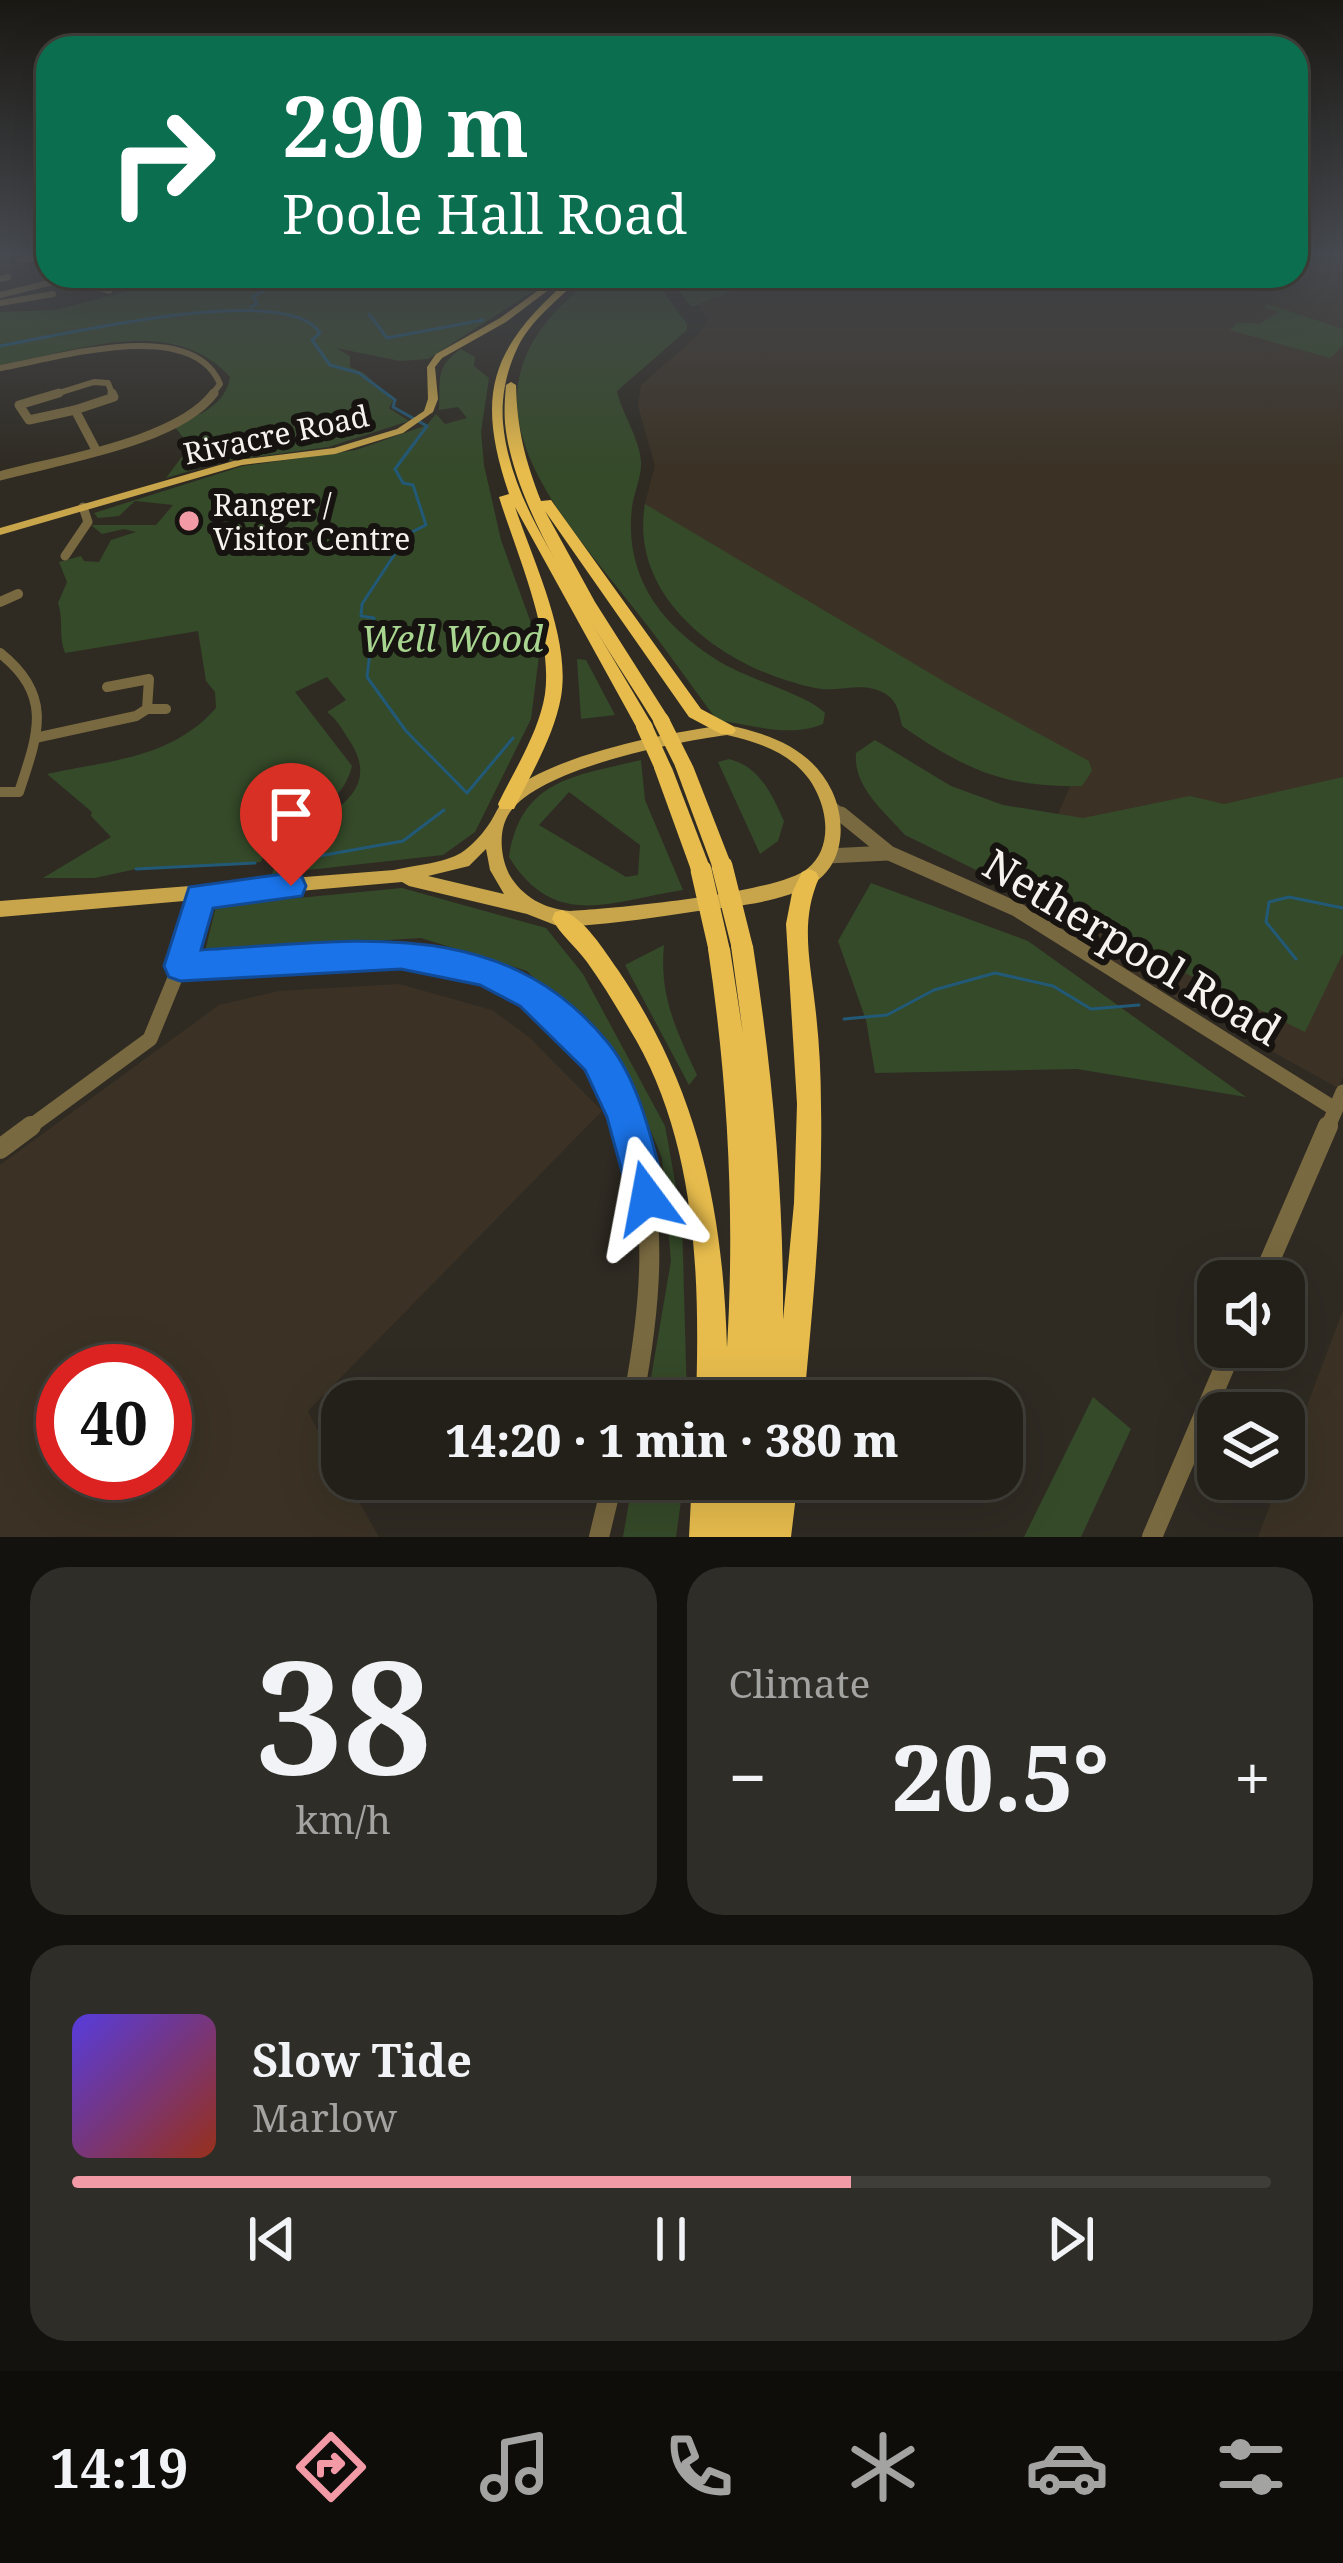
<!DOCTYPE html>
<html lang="en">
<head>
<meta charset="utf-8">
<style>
	body { margin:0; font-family:"Noto Serif",serif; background:#2f2d27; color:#f1f3f6; height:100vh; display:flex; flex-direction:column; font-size:45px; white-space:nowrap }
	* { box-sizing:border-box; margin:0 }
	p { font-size:39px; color:#a3a3a2 }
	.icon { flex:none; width:66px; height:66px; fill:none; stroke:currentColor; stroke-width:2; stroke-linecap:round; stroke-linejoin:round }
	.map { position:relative; height:1537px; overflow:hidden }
	.side { display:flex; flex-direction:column; gap:30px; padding:30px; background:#13120e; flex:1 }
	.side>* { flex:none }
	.top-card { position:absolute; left:36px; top:36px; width:1272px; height:252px; border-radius:36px; box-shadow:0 12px 48px #0002,0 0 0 3px #403e39; background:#0b6e4f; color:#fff; overflow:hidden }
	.fabs { position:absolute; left:1197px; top:1260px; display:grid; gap:24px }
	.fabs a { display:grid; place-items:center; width:108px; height:108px; border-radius:24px; background:#23201a; box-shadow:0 12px 48px #0002,0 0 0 3px #403e39; font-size:60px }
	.speed { position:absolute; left:36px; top:1344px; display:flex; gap:24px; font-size:60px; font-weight:700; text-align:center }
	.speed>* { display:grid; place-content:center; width:156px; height:156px; border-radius:50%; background:#23201a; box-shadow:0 12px 48px #0002,0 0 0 3px #403e39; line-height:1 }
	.speed .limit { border:18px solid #d22; background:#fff; color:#111 }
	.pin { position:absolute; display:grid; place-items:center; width:102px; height:102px; color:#fff; margin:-123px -51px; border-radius:50% 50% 50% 0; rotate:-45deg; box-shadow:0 0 12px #0007 }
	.pin .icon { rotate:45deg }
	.me { position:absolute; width:132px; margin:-66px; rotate:347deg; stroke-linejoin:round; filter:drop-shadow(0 0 9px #0008) }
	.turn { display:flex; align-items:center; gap:42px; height:252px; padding:0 48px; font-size:54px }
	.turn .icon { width:156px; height:156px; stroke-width:2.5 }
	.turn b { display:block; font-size:84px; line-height:102px }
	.big { font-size:90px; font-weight:800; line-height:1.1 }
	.side .card { flex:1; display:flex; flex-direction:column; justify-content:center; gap:18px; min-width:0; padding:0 42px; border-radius:36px; background:#2f2d27 }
	.side .dial { align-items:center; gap:0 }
	.dial b { font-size:156px; line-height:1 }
	.song { display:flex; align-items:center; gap:36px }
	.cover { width:144px; height:144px; border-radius:18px; background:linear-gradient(135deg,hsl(250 70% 55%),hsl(10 70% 35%)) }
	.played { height:12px; border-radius:6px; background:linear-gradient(90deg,#f39aa7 65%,#403e39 65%) }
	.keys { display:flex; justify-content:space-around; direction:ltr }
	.heat { display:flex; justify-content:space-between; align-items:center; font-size:66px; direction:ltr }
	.side .tiles { flex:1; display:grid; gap:30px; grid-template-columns:1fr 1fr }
	.card:last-child { grid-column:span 2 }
	.trip { position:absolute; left:321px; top:1380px; width:702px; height:120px; border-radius:36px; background:#23201a; box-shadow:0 12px 48px #0002,0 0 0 3px #403e39; font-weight:800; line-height:120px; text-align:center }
	.menu { display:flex; height:192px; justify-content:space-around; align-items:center; background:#0e0d0a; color:#a3a3a2 }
	.menu .icon { width:84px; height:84px }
	.menu .active { color:#f39aa7 }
	.menu b { font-size:54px; color:#f1f3f6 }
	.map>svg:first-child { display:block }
	.built { fill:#3b3225; fill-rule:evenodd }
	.green { fill:#354a29; fill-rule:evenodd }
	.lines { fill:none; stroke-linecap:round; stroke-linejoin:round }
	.stream { stroke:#215977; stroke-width:3 }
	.minor-far4 { stroke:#796940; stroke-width:6 }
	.minor-far3 { stroke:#796940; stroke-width:9 }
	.minor-far2 { stroke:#796940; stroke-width:10 }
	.minor-far1 { stroke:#796940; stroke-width:15 }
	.minor { stroke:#796940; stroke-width:20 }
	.major { fill:#c8a54b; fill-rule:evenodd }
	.highway { fill:#e7bc4d; fill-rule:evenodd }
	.highway-bridge-far1 { stroke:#e7bc4d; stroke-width:16 }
	.highway-bridge { stroke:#e7bc4d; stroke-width:21 }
	.route { fill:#1a73e8; stroke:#114b97; stroke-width:3 }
	.poi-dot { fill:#f39aa7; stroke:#161310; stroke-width:4.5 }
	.labels { text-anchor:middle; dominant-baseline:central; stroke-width:12; stroke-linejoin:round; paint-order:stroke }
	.far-street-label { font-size:30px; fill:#f6f3ee; stroke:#161310 }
	.far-poi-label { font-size:30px; fill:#f6f3ee; stroke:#161310; text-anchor:start }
	.park-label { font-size:36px; font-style:italic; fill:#a8d58f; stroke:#161310 }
	.near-street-label { font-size:42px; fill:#f6f3ee; stroke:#161310 }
</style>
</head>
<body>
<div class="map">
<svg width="1343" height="1537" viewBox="0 0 1343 1537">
	<rect width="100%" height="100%" fill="#2f2b23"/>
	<!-- built -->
	<g class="built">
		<polygon points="1296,255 1343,255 1343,1077 1338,1088 1016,909 1081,762 644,507 655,466 638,406 641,385 700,333 709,318 669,276 1296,276"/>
		<path d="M399,984l93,26 37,27 73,74 -294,300 34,68h4l33,58h-379v-372l219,-160 60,-14zM165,1371v102h-102v-102z"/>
		<polygon points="1343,1310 1343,1537 1258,1537 1280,1479 1284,1479 1284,1467"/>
	</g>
	<!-- green -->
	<g class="green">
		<path d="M186,276h371l-129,83 -28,2 -64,-13 14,8v11l14,6 29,28 -4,7 20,13 -81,26 -108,15 -54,16 24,-32 -16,-20c24,-10 52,-21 56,-49 -57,-65 -158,-25 -230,-12v-53l55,-2z"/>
		<path d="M596,276h56l35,48v6l-70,61c5,23 22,46 24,70 1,15 -7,31 -9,46 -8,69 28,117 85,153 29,19 89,34 108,53l-2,11c-33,14 -72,1 -106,-4 -30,-40 -58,-81 -89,-119 -86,-108 -183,-215 -32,-325z"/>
		<polygon points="665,276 768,276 692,307"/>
		<polygon points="1267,304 1343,329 1343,346 1330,358 1230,330 1238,322 1259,324 1279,312 1263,307"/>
		<path d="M461,349l14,8 -1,9 15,12 -8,54 3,33 17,75 39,108 -9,71 -56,113 -32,23 -171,19 12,-35c37,-21 100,-43 67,-96 -8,-12 -13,-23 -24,-31l19,-12 -19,-23 -32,15 57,74c-10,40 -44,49 -79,66l-12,30 -125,7 -41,9h-52l68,-41 -20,-21 1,-4 -45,-38c63,-14 124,-15 169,-66l-1,-16 -9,-11 -8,-50 -133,22c-7,-18 -1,-33 -7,-50l9,-21 -8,-20 22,-6 3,5 15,1 12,-22 25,-8 -12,-3 -22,5 -11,-9h65l17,-20 -38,-4 -16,15 -21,2 -4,-5 149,-47 113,-16 71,-25 9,-11 9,10 22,-6 -9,-11 -19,3c2,-30 -5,-43 22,-61z"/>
		<path d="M645,504l310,184 134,73 3,10 -10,15c-77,2 -118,-17 -180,-60 -3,-13 -4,-24 -16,-32 -23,-14 -46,-1 -71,-6 -86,-17 -187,-87 -170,-184z"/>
		<polygon points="577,659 586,660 615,715 581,719"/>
		<path d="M875,740l76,46 52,19 80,13 107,-22 34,8 119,-27v176l-38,79 -400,-197c-21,-24 -52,-48 -49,-82z"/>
		<path d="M729,759c31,8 42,34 55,62l-6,20 -18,13 -42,-92z"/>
		<path d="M641,760l4,40 38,90c-73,11 -128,41 -174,-33 12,-78 66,-81 132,-97zM569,792l71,53 -2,30 -12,2 -87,-52z"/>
		<polygon points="871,883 1028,941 1246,1097 1077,1069 875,1073 866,1020 838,941"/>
		<polygon points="402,888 546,928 583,974 665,1126 682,1220 687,1401 647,1401 671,1261 662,1158 625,1069 527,971 421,938 205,951 216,906"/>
		<path d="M664,945c-5,50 12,85 33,130l-8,10 -64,-120z"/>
		<polygon points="1093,1397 1131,1429 1081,1537 1024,1537"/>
		<polygon points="633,1479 684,1479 676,1537 623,1537"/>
	</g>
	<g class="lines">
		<!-- stream -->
		<g class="stream">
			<polyline points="251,307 257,304 253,297 287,276"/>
			<polyline points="369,314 387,338 483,320"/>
			<path d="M0,346c58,-10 287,-66 320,-13l-8,7 18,25 29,8 36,27 -2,7 34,19 -32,43 8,14 10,2 13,40 -18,9 -46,70 -1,12 13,2 -7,59 39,54 61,62 46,-55"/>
			<polyline points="280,863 403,841 444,810"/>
			<polyline points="136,869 255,863"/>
			<polyline points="1296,959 1266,922 1269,902 1289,897 1343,908"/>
			<polyline points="844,1019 887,1015 934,990 995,973 1053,986 1091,1009 1139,1005"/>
		</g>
		<!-- minor-far4 -->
		<g class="minor-far4">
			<polyline points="22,260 48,256"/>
			<polyline points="94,276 97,287 109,291"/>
			<polyline points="1,279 8,277"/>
			<polyline points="0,295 77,276"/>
			<polyline points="0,303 53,294"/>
			<path d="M0,368c55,-9 192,-53 220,16l-9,12"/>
			<polyline points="49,396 94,382 108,383 113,396"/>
		</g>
		<!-- minor-far3 -->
		<g class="minor-far3">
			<polyline points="59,393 19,405 29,420 75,410"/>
			<polyline points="75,410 95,448"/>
			<polyline points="75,410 114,397 112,393"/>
			<path d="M0,476c57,-16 178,-34 214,-83"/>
			<polyline points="65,556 88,522 83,507"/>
		</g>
		<!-- minor-far2 -->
		<g class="minor-far2">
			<polyline points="0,602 18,594"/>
			<path d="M0,653c54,43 38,81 19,139h-19"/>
			<polyline points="147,709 166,709"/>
			<polyline points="35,738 136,716 147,709 149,679 107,687"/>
			<polyline points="831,805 845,817"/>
		</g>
		<!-- minor-far1 -->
		<g class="minor-far1">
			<polyline points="841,814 889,853 1016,909 1335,1109"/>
			<polyline points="828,856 888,853"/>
			<path d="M180,966c153,-11 325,-48 423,104 11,18 18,40 26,59"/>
			<polyline points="27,1129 150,1039 180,966 200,896"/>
			<polyline points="1327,1129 1343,1092"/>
		</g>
		<!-- minor -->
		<g class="minor">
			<path d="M628,1126c33,88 22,185 5,275"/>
			<polyline points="0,1149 31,1126"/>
			<polyline points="1261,1281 1328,1126"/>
			<polyline points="599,1537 613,1479"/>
			<polyline points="1152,1537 1233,1347"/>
		</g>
		<!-- major -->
		<g class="major">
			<polygon points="558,276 567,276 506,322 442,358 435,367 438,399 433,412 403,433 335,454 242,465 0,535 0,528 237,460 334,448 397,429 424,411 428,399 427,367 436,354 500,318"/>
			<path d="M727,725c44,9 85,24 105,66 14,30 13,72 -18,92 -32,20 -79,23 -116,28 -40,6 -80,12 -120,15l-23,-1 -28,-11 -118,-28 -7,-4 -402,35v-16l394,-31c18,-4 47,-7 63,-15 9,-4 21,-16 27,-24 12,-14 15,-32 32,-44 49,-34 152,-55 211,-62zM727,735c36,8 74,22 90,58 12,25 13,58 -10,76 -29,24 -194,40 -237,42 -25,-2 -48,-14 -61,-37 -9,-18 -11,-45 1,-62 31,-44 165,-70 217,-77zM486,849l4,21 14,24 -76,-18 41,-10z"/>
		</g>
		<!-- highway -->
		<g class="highway">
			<path d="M573,276h9c-23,24 -52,43 -66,75 -10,22 -15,47 -13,72 5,58 37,111 66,160 27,48 56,95 84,143l-9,6 -6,-2 -123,-223c19,56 56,132 46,190 -7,39 -30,77 -47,112h-14l-2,-5c17,-35 41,-72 47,-110 8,-60 -28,-139 -46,-197l10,-3c-35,-103 -17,-148 64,-218z"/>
			<path d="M511,382l5,3c1,44 9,75 25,116l10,-1 150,209 32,17 3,4 -3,4h-12l-32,-17 -144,-206 50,91 75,118 -9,6 -6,-2c-49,-81 -141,-207 -150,-301 -1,-13 0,-26 1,-38z"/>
			<polygon points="684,759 690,761 693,766 732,866 729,872 722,874 715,872 712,866 675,766 678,761"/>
			<polygon points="663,761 669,763 672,768 711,870 708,876 701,878 694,876 691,870 654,768 657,763"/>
			<path d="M809,869l7,3 3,6c-19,43 -9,82 -4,127 4,33 6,67 6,101 2,99 -8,197 -17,295h-108c4,-121 1,-253 -60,-361 -16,-27 -31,-53 -49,-78 -11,-15 -27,-28 -35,-43l3,-7 7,-2c24,10 41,39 56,60 80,118 105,238 109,378 8,-134 1,-266 -19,-399l3,-7 8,-3 8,3 3,7 13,85 -12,-88 3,-7 8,-3 8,3 3,7c19,124 31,248 30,374l11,-117 3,-99 -11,-180 6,-31 10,-21z"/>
			<polygon points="692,1479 746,1479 741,1517 746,1479 798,1479 791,1537 689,1537"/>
		</g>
		<!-- highway-bridge-far1 -->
		<g class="highway-bridge-far1">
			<polyline points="661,720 684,766"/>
			<polyline points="644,726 663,768"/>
		</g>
		<!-- highway-bridge -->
		<g class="highway-bridge">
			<polyline points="722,866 742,946"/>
			<polyline points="701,870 719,949"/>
		</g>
	</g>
	<!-- sky -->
	<linearGradient id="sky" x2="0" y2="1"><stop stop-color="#1a1813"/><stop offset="0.54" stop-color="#474a50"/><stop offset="1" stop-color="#474a50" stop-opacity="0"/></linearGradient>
	<rect width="1343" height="470" fill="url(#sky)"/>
	<!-- route -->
	<path class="route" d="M291,873l11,4 4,9 -4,10 -89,12 -12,42c149,-8 301,-39 408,94 33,42 44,103 58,154l-6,14 -14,5 -14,-5 -26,-95 -22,-47 -65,-64 -40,-21 -79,-16 -221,12 -11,-4 -5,-11 25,-79z"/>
	<!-- markers -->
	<circle class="poi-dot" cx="189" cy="521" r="12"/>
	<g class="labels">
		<!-- far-street labels -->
		<g class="far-street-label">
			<text transform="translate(276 434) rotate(-12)">Rivacre Road</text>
		</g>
		<!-- far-poi labels -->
		<g class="far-poi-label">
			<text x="213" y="504">Ranger /<tspan x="213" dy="34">Visitor Centre</tspan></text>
		</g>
		<!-- park labels -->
		<g class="park-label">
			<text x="452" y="638">Well Wood</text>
		</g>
		<!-- near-street labels -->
		<g class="near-street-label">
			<text transform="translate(1133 946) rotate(31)">Netherpool Road</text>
		</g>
	</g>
</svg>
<div class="fabs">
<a><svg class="icon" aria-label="sound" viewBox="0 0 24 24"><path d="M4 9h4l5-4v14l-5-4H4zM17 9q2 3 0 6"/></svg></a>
<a><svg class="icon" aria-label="layers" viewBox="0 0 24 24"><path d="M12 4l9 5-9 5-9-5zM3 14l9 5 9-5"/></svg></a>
</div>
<div class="speed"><div class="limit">40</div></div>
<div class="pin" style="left:291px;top:886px;background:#d93025"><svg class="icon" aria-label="arrive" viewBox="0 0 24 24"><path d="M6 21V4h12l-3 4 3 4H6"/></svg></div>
<svg class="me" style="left:647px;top:1198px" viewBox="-20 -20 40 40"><path d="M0-17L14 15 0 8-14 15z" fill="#1a73e8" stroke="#fff" stroke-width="4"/></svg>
<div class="trip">14:20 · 1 min · 380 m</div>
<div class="top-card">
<div class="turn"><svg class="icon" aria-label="right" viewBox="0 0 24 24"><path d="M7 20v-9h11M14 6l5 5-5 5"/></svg><div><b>290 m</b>Poole Hall Road</div></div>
</div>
</div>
<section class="side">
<div class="tiles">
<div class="card dial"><b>38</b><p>km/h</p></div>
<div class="card"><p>Climate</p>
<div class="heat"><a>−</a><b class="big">20.5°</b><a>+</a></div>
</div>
<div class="card">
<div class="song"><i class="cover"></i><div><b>Slow Tide</b><p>Marlow</p></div></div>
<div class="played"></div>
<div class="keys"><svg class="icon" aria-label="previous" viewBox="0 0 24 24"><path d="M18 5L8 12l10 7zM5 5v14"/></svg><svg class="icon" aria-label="pause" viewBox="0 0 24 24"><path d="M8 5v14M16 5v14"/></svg><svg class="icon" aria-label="next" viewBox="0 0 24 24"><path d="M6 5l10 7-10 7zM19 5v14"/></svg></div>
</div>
</div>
</section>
<nav class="menu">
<b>14:19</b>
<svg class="icon active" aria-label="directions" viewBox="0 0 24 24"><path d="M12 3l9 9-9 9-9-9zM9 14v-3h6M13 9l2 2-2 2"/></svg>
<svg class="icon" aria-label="music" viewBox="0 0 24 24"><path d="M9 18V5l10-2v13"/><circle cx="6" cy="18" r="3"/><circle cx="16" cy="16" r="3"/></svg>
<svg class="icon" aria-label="phone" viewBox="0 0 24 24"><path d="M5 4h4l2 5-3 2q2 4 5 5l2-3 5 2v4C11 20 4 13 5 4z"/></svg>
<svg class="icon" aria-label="climate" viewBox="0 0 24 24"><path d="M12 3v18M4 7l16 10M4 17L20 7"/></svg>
<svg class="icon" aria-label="car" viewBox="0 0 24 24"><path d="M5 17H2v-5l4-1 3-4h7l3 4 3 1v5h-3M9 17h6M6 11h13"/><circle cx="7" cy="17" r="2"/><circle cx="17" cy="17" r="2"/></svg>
<svg class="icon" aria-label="filters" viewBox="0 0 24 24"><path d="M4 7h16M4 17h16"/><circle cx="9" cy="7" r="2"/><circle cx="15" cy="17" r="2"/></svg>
</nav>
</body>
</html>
